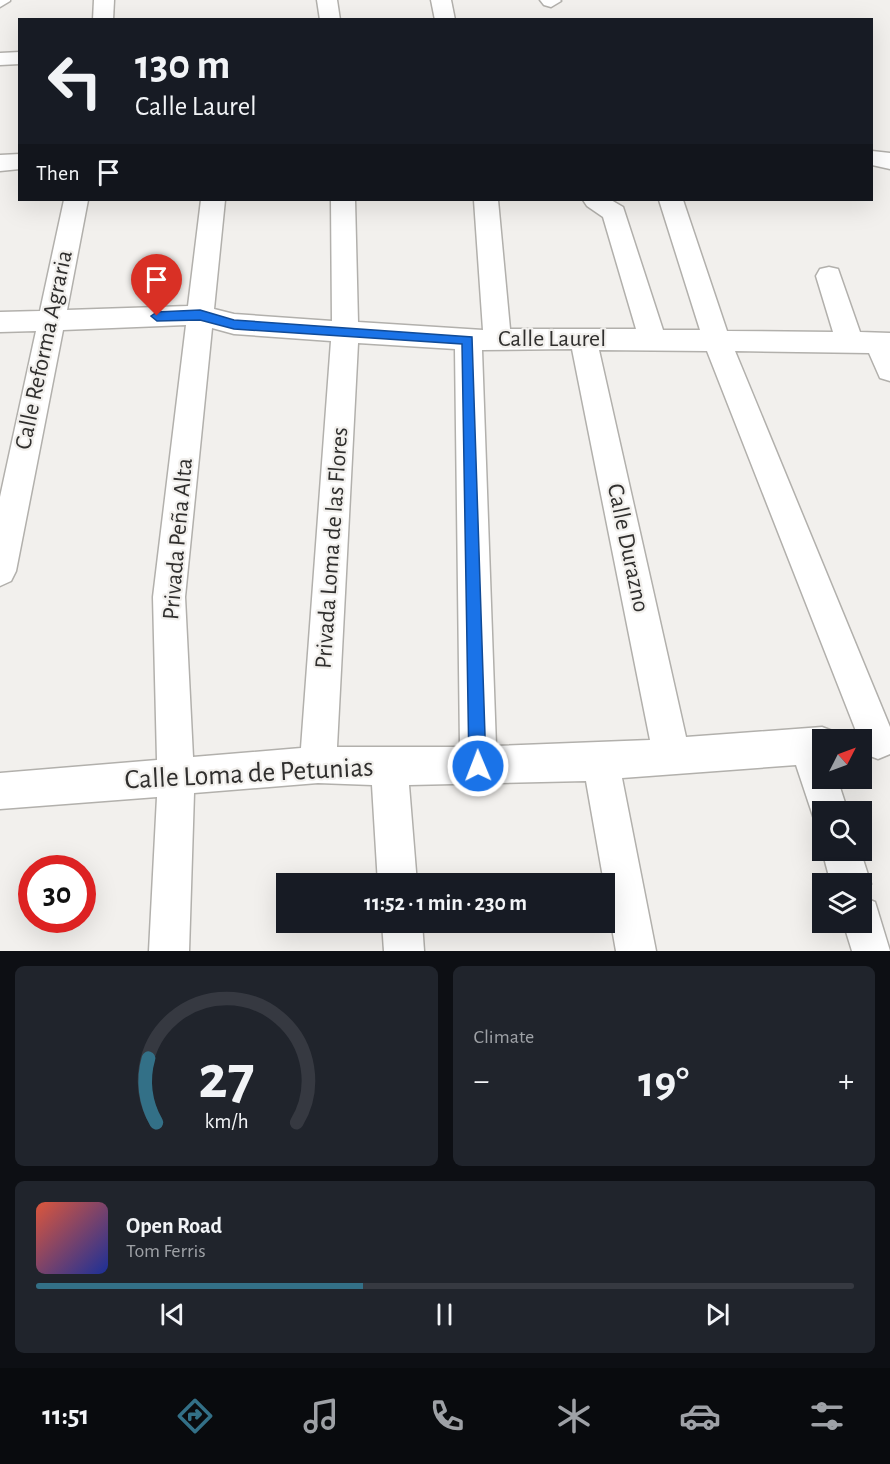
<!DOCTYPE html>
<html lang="en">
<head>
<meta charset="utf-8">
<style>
	body { margin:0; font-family:"Alegreya Sans",sans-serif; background:#20242c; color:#f1f3f6; height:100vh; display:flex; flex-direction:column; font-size:22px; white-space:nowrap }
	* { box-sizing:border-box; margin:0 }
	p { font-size:20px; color:#9ea1a6 }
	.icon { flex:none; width:33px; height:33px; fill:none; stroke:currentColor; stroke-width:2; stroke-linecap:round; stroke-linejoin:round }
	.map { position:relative; height:951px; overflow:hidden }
	.side { display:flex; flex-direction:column; gap:15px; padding:15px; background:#0d0f14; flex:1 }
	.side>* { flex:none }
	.banner { position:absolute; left:18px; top:18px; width:855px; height:183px; border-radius:0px; box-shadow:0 6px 24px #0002; background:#171b24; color:#f1f3f6; overflow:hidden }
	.needle { width:39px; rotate:48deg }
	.buttons { position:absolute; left:812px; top:729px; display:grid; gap:12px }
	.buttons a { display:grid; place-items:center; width:60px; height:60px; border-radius:0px; background:#171b24; box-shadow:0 6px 24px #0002; font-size:30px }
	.speed { position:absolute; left:18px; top:855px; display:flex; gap:12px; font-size:30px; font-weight:700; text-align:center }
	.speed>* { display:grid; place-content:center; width:78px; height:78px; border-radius:50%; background:#171b24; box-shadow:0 6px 24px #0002; line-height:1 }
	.speed .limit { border:9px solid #d22; background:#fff; color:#111 }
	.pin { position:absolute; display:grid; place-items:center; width:51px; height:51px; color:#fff; margin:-62px -26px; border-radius:50% 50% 50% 0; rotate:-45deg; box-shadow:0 0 6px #0007 }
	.pin .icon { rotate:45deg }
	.me { position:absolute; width:66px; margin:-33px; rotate:359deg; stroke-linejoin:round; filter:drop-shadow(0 0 4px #0008) }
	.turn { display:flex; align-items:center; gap:21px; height:126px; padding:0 18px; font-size:27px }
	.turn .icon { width:78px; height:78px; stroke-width:2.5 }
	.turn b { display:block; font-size:42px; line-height:51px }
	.then { display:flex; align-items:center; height:57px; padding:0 18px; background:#0003; gap:12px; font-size:22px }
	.big { font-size:45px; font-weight:700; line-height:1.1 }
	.side .tile { flex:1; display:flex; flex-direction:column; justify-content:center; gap:9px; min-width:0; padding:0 21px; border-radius:9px; background:#20242c }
	.side .dial { align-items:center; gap:0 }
	.dial svg { height:156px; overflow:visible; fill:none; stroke:#363941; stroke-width:7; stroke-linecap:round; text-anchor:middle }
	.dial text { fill:#f1f3f6; stroke:none }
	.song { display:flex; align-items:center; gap:18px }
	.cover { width:72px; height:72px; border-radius:9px; background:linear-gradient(135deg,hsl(10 70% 55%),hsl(230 70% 35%)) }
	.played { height:6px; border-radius:3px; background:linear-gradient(90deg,#337087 40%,#363941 40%) }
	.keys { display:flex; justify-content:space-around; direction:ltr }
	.heat { display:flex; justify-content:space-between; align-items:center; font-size:33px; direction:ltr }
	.side .tiles { flex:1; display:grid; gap:15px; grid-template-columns:1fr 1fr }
	.tile:last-child { grid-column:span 2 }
	.trip { position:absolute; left:276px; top:873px; width:339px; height:60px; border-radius:0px; background:#171b24; box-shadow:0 6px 24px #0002; font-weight:700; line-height:60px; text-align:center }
	.dock { display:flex; height:96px; justify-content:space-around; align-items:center; background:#090b0e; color:#9ea1a6 }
	.dock .icon { width:42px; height:42px }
	.dock .current { color:#337087 }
	.dock b { font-size:27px; color:#f1f3f6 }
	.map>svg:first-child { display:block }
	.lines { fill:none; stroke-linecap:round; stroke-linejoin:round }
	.minor-casing { stroke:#b2b0ac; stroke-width:3 }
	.minor { fill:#fff; fill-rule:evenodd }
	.route { fill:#1a73e8; stroke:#114b97; stroke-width:1.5 }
	.labels { text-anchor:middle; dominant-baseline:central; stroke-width:4.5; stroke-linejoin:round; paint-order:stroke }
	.street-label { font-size:24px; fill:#302f2e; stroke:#f2f0ed }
	.near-street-label { font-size:28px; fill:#302f2e; stroke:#f2f0ed }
</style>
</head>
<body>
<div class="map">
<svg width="890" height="951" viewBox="0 0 890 951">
	<rect width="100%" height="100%" fill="#f2f0ed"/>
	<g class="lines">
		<defs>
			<g id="minor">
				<polygon points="0,0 10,0 10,1 0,7"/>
				<polygon points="94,0 114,0 113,20 93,20"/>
				<polygon points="317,0 337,0 340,20 320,20"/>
				<polygon points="431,0 451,0 455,20 435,20"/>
				<polygon points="540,0 560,0 561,1 551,7 544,5"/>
				<polygon points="20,52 20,64 0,65 0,53"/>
				<polygon points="872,151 890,153 890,169 872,165"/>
				<polygon points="20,154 20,169 0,171 0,155"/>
				<path d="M64,200h24l-21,110 121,-4 13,-106h24l-11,109 20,5 98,7 -1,-121h24l3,122 125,8 -9,-130h24l12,129h126l-33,-112 -16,-11 -4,-6h28l12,7 40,123h37l-41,-130h24l44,131 106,1 -17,-56 4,-7 9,-2 9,2 22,63 30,1v48l-10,-3 -11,-25 -134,-2 155,376v27l-12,5 -13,-5 -158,-403 -108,-1 87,387 136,-10 13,5 3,8h-16v38h15l11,34h-26v16l-6,-3 -20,-60 -174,13 34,173h-40l-30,-170 -177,4 8,99h-39l-6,-99 -54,-2 -124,10 -5,158h-40l8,-154 -157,12v-36l157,-13 -4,-163 33,-272 -123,5 -47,241 -5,10 -11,5v-89l36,-166 -36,1v-20l40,-1zM212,328l22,6 97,7 -30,407 -108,9 -8,-160zM358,343l97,6 5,398h-123zM572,349l78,391 -154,6 -14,-396z"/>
				<polygon points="822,850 860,850 871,884 865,898 875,902 890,951 852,951 843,922 861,922 861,884 831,884"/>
				<polygon points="382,922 422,922 424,951 384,951"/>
			</g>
		</defs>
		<!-- minor casing -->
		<use href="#minor" class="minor-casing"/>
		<!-- minor -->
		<use href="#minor" class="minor"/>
	</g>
	<!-- route -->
	<polygon class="route" points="200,310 234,320 472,337 486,766 483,772 478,774 472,772 469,766 462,344 234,329 200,320 157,321 151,316 157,312"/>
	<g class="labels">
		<!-- street labels -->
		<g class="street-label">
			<text x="552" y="339">Calle Laurel</text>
			<text transform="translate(44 350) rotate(-78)">Calle Reforma Agraria</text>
			<text transform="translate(178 539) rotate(-85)">Privada Peña Alta</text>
			<text transform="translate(332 548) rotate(-86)">Privada Loma de las Flores</text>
			<text transform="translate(628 548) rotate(78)">Calle Durazno</text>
		</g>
		<!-- near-street labels -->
		<g class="near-street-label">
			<text transform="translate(249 774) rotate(-3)">Calle Loma de Petunias</text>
		</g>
	</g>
</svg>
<div class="buttons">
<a><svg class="needle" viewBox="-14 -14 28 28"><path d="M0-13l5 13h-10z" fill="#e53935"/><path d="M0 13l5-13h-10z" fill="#9ea1a6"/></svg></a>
<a><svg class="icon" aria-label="search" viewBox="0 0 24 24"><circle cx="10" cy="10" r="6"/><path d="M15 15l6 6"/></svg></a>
<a><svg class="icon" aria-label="layers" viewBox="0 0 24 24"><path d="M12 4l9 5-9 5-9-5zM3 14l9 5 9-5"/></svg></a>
</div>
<div class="speed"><div class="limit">30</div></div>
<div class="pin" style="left:157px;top:316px;background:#d93025"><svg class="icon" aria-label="arrive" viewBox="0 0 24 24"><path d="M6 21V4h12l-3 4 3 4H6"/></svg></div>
<svg class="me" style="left:478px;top:766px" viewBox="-20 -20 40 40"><circle r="17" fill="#1a73e8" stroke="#fff" stroke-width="3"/><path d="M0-11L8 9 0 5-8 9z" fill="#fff"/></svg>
<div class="trip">11:52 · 1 min · 230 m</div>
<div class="banner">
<div class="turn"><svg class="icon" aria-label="left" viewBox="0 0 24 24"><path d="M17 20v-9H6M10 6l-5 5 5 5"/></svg><div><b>130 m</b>Calle Laurel</div></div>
<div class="then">Then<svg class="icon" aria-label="arrive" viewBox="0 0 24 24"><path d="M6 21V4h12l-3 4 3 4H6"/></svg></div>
</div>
</div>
<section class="side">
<div class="tiles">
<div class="tile dial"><svg viewBox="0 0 100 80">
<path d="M14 69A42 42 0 1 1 86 69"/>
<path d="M14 69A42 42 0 0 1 10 36" stroke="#337087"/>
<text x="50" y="56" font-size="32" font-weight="700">27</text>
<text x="50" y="72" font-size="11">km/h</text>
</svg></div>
<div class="tile"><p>Climate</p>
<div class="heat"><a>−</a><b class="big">19°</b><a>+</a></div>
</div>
<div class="tile">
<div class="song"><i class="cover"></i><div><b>Open Road</b><p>Tom Ferris</p></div></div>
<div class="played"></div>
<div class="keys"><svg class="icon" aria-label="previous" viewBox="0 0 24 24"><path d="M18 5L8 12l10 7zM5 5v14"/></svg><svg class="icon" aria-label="pause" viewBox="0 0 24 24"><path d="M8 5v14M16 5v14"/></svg><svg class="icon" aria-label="next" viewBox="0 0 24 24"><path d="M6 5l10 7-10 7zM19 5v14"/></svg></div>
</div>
</div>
</section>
<nav class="dock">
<b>11:51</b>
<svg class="icon current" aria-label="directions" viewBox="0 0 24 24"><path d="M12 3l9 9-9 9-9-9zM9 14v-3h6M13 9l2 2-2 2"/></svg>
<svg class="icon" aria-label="music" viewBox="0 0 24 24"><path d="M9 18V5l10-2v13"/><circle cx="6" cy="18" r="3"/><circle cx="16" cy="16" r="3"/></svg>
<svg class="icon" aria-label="phone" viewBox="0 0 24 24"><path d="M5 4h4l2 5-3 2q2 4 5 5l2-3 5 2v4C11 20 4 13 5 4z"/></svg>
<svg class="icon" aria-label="climate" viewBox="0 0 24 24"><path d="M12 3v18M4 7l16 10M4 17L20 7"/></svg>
<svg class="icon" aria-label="car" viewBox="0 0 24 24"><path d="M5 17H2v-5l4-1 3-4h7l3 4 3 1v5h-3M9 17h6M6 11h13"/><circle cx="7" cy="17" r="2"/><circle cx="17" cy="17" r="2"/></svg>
<svg class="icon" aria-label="filters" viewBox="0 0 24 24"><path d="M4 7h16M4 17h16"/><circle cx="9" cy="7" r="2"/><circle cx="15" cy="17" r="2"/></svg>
</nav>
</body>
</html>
